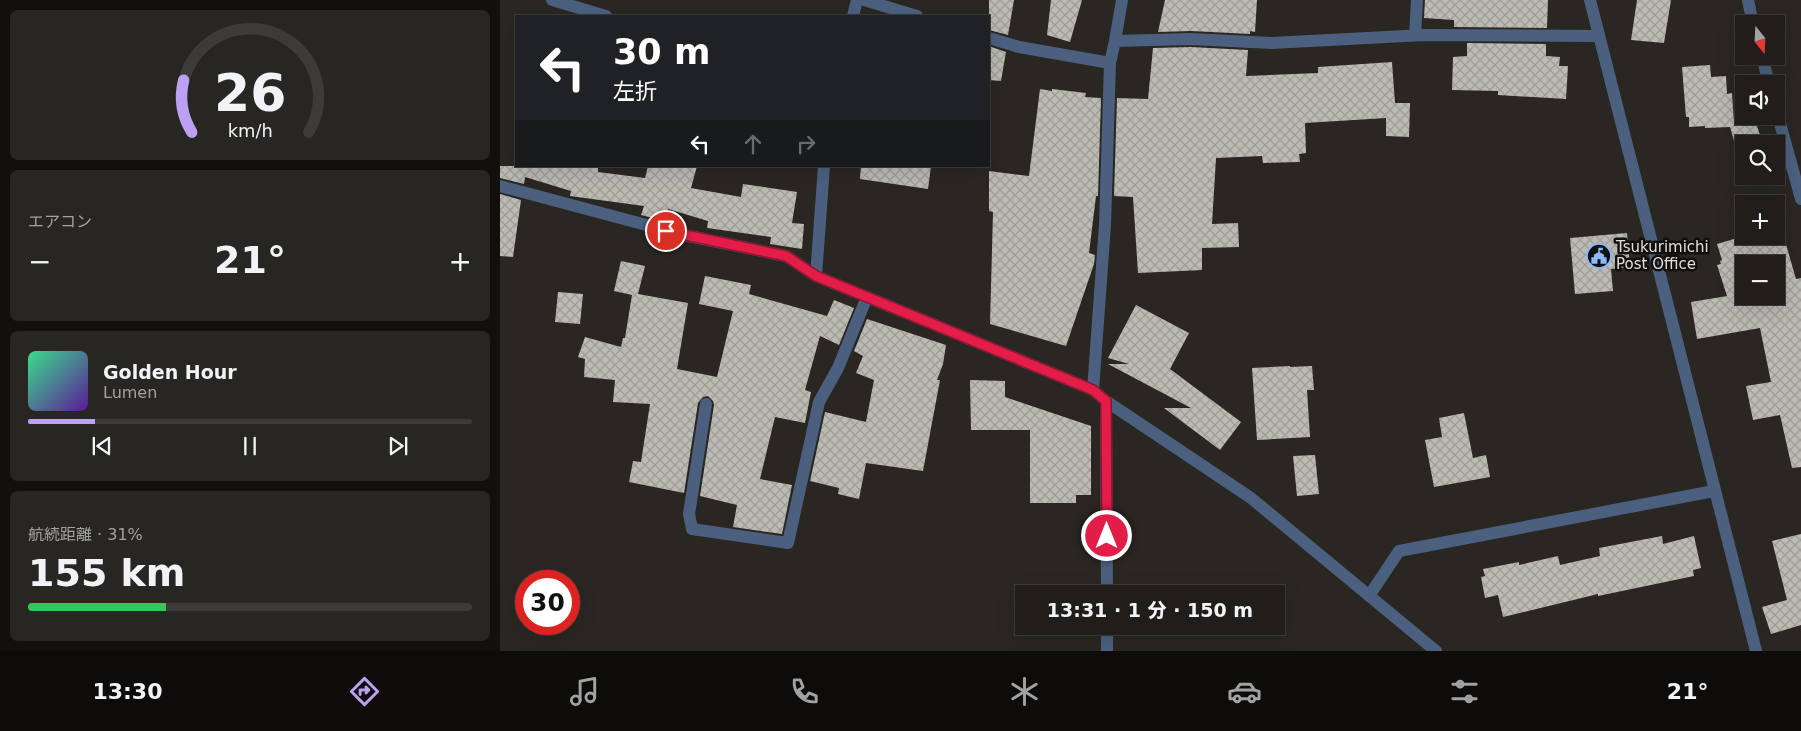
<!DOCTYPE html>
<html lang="ja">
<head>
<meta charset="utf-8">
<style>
	body { margin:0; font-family:"DejaVu Sans","Noto Sans JP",sans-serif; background:#282623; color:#f1f3f6; height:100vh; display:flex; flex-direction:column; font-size:19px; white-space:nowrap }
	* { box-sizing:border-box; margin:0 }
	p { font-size:16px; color:#a2a2a2 }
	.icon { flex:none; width:28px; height:28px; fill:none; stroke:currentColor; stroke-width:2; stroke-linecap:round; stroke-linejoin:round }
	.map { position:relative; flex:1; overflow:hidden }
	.details { display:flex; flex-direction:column; gap:10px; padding:10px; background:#12100e; width:500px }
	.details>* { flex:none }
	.top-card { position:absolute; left:15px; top:15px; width:475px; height:152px; border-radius:0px; box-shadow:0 5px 20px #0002,0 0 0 1px #3d3b39; background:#202124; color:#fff; overflow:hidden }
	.needle { width:32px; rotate:162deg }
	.fabs { position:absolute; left:1235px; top:15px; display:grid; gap:10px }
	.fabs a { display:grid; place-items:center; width:50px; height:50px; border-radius:0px; background:#201d1a; box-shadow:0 5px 20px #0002,0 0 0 1px #3d3b39; font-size:25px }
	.speed { position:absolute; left:15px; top:570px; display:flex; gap:10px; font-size:25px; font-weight:700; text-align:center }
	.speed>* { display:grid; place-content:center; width:65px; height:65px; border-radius:50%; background:#201d1a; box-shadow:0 5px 20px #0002,0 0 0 1px #3d3b39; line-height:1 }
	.speed .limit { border:8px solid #d22; background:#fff; color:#111 }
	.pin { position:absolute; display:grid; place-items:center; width:42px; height:42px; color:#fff; margin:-21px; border:2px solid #fff; border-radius:50%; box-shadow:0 1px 5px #0007 }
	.me { position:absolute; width:55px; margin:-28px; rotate:0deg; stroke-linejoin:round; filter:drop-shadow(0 0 4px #0008) }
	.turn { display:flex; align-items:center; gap:18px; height:105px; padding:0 15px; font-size:22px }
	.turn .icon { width:65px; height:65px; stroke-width:2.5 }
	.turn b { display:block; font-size:35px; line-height:42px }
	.lanes { display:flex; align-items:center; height:48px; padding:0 15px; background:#0003; justify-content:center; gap:25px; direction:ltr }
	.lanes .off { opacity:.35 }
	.big { font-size:38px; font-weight:800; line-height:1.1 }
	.details .tile { flex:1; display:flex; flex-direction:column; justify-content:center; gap:8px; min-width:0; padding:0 18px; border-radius:8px; background:#282623 }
	.details .dial { align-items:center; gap:0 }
	.dial svg { height:130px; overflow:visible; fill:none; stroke:#3d3b39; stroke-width:7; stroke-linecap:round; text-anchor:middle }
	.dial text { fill:#f1f3f6; stroke:none }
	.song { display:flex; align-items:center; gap:15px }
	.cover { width:60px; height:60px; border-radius:8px; background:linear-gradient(135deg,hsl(150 70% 55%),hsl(270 70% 35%)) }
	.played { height:5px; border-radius:2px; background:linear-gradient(90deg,#bca0f2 15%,#3d3b39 15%) }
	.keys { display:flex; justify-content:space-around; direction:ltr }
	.heat { display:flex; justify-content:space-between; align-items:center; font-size:28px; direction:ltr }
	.charge { height:8px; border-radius:4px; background:linear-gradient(90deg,#34c759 31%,#3d3b39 0) }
	.trip { position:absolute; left:515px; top:585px; width:270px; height:50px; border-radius:0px; background:#201d1a; box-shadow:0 5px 20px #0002,0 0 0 1px #3d3b39; font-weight:800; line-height:50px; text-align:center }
	.tab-bar { display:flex; height:80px; justify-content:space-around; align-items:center; background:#0d0c0a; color:#a2a2a2 }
	.tab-bar .icon { width:35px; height:35px }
	.tab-bar .current { color:#bca0f2 }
	.tab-bar b { font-size:22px; color:#f1f3f6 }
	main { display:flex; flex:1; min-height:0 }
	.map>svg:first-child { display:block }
	.building { fill:url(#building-cross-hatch); fill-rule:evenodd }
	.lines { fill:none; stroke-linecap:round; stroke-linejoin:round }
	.minor { stroke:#4b607f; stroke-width:12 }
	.route-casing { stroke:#92132f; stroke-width:12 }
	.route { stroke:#e11d48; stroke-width:9 }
	.labels { text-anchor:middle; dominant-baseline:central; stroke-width:5; stroke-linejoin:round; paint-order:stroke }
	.poi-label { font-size:15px; fill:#e0dedb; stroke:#11100e; text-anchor:start }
</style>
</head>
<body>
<main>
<section class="details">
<div class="tile dial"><svg viewBox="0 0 100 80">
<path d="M14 69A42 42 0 1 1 86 69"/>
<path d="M14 69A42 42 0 0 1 9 37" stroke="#bca0f2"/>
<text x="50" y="56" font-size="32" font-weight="700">26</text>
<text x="50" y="72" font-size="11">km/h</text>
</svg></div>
<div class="tile"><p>エアコン</p>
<div class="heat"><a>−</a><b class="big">21°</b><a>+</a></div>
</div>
<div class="tile">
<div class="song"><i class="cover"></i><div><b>Golden Hour</b><p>Lumen</p></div></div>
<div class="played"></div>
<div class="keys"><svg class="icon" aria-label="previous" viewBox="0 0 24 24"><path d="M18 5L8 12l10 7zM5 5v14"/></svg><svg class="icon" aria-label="pause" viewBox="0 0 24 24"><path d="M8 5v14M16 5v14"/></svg><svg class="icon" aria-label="next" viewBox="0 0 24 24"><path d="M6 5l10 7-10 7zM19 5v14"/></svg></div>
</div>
<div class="tile"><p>航続距離 · 31%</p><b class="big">155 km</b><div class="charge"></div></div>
</section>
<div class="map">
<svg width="1301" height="651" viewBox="0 0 1301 651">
	<defs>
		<pattern id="building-cross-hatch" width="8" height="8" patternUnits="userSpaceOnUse" patternTransform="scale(1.25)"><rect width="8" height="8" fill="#bdbab4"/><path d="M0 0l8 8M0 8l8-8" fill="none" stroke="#9e9c98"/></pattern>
	</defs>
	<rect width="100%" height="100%" fill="#2a2722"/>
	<!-- building -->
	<g class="building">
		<polygon points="489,0 514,0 508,35 489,30"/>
		<polygon points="551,0 582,0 570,42 547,35"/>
		<polygon points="665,0 757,0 755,32 750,31 750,34 691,31 658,32"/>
		<polygon points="925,0 1048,0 1047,28 954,27 954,20 924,18"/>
		<polygon points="1137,0 1171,0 1164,43 1131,40"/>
		<polygon points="967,43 1046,44 1046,56 1060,57 1059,66 1068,66 1066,99 998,95 998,91 952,90 953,57 967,56"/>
		<polygon points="489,46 506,52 501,81 489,80"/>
		<polygon points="691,47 748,50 746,76 818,73 818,67 892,62 895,103 910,103 909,137 886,136 886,118 805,123 806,153 799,154 800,162 763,163 762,156 716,158 712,224 738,223 739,247 702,248 702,270 638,273 633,197 614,196 617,98 648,99 653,48"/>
		<polygon points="1210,65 1211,77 1226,76 1227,94 1232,93 1234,123 1254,117 1263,144 1235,144 1230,127 1205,128 1205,126 1189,127 1189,117 1186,117 1182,67"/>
		<polygon points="540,89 552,91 552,89 586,93 585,97 601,98 598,196 596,196 589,253 595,255 594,264 566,346 490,324 493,212 489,211 489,171 529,176"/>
		<polygon points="0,166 98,166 98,172 145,178 148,166 197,166 191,188 241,197 243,184 297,192 292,223 304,224 302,249 270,244 271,237 207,228 208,221 168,209 164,221 141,215 144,206 70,196 71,191 25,177 24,184 0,178"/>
		<polygon points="361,166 431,166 428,189 360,179"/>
		<polygon points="0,194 21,200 13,257 0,256"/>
		<polygon points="1127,233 1130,267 1111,269 1113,291 1075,294 1070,238"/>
		<path d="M1244,236h24l2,10 15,-5 11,38 5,-1v189l-9,1 -12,-53 -27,5 -7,-34 25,-4 -11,-54 -63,11 -6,-37 36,-6 -10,-31 4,-1 -1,-3 2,-1 -5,-16zM1244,264h32v32h-32z"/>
		<polygon points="121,261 145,266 138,294 188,303 177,369 217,377 233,311 199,304 205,276 251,285 249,294 327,316 334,300 354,308 339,345 320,336 305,390 311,392 305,423 275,417 260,479 292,485 282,534 233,527 237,505 200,496 214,405 213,401 208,396 203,397 198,403 184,493 129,482 133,461 141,462 150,404 113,402 115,380 84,377 85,359 78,357 85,337 121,347 123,338 125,338 132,295 114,291"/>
		<polygon points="58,292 83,294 80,324 55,322"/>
		<polygon points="636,305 689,333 670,369 741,422 720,450 664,408 691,408 608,364 629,364 608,358"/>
		<polygon points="367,319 446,345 443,364 437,380 440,380 423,471 366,463 359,499 338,494 339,488 310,481 325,412 366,422 374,380 356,373 363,356 354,351"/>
		<polygon points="790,366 790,367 812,366 814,390 807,390 810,437 757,440 752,368"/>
		<polygon points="470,380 505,381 505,397 591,426 591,495 576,495 576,503 530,503 530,430 471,430"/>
		<polygon points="964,413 973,458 986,455 990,477 934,487 925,440 942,437 939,418"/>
		<polygon points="815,455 819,494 797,496 793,456"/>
		<polygon points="1301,534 1301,625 1271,634 1262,607 1287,600 1272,541"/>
		<polygon points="1162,536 1163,544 1194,536 1201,568 1193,570 1194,576 1098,596 1098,594 1003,617 998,595 985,598 981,577 985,576 983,569 1019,562 1019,565 1058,556 1060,565 1100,556 1099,548"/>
	</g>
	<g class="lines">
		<!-- minor -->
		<g class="minor">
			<polyline points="52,0 106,16"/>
			<polyline points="364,0 417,16"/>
			<polyline points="1090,0 1256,651"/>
			<polyline points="1248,0 1253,24"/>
			<polyline points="353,16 357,0"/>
			<polyline points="915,35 917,0"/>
			<polyline points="489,38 519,47 610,63 615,41 691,39 772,43 924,35 1099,36"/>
			<polyline points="615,41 622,0"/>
			<polyline points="1262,56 1269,84"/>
			<polyline points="1276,109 1301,199"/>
			<polyline points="0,186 184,235 286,256 316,276 593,390 606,401 751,498 936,651"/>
			<polyline points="316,276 324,166"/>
			<polyline points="593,390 605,225 610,63"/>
			<polyline points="606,401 607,594"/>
			<polyline points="206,404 189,514 192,529 288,543 319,402 338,368 367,297"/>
			<polyline points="869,596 899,551 1214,491"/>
			<polyline points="607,626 607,651"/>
		</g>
	</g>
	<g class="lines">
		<defs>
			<polyline id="route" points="166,231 286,256 316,276 593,390 606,401 607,536"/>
		</defs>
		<!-- route casing -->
		<use href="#route" class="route-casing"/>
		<!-- route -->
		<use href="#route" class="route"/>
	</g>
	<!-- icons -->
	<defs>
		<symbol id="civic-ring" viewBox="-11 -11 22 22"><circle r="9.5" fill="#11100e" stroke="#8cb9fc" stroke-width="1.5"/><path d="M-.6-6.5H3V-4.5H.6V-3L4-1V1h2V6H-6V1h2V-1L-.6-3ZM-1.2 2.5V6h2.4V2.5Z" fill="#8cb9fc"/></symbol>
	</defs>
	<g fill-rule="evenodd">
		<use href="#civic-ring" x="1085" y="242" width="28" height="28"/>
	</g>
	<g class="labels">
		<!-- poi labels -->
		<g class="poi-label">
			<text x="1116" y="247">Tsukurimichi<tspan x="1116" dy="17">Post Office</tspan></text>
		</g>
	</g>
</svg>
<div class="fabs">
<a><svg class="needle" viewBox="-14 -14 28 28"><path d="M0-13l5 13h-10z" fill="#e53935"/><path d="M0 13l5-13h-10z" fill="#a2a2a2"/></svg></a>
<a><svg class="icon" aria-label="sound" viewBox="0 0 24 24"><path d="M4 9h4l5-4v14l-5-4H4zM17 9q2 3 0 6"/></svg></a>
<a><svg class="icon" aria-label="search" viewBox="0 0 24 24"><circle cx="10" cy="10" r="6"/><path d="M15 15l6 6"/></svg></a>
<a>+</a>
<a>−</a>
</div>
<div class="speed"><div class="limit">30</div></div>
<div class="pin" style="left:166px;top:231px;background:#d93025"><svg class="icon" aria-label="arrive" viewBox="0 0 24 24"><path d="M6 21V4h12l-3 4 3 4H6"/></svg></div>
<svg class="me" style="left:607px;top:536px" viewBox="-20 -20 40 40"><circle r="17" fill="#e11d48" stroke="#fff" stroke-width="3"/><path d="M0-11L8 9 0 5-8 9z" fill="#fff"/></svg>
<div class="trip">13:31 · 1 分 · 150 m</div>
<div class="top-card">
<div class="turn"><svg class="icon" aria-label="left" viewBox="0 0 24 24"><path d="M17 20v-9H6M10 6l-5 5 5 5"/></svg><div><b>30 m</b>左折</div></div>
<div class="lanes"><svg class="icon" aria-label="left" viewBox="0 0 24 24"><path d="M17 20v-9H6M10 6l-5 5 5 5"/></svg><svg class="icon off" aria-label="ahead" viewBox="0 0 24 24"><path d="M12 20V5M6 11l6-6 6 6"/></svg><svg class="icon off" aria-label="right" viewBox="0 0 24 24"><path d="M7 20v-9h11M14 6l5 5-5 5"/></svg></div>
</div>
</div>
</main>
<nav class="tab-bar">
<b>13:30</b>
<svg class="icon current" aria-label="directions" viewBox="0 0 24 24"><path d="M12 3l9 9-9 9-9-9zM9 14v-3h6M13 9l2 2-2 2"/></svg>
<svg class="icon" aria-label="music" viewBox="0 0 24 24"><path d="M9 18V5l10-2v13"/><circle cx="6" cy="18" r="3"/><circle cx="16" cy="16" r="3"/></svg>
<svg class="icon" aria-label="phone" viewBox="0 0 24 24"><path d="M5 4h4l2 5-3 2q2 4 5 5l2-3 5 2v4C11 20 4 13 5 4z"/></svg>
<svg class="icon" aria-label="climate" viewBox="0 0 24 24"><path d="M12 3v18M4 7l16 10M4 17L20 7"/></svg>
<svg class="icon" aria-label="car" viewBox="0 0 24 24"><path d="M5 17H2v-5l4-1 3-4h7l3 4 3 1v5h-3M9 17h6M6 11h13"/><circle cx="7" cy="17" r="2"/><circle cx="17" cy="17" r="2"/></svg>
<svg class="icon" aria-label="filters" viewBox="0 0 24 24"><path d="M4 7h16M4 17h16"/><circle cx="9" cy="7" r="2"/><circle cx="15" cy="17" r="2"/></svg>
<b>21°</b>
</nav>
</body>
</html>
